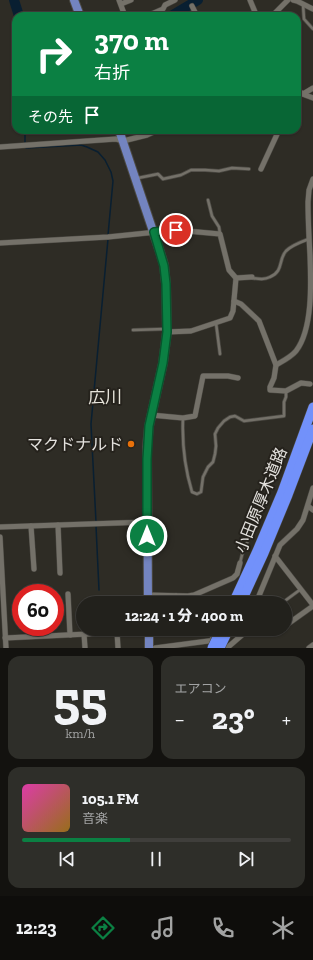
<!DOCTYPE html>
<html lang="ja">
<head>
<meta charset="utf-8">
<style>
	body { margin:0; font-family:"Zilla Slab","Noto Sans JP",serif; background:#2e2e29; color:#f1f3f6; height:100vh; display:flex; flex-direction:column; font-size:15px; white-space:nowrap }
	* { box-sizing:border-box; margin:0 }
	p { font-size:13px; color:#a2a3a3 }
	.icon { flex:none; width:22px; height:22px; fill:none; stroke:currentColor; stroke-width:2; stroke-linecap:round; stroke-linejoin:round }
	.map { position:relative; height:648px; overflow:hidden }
	.drawer { display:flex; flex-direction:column; gap:8px; padding:8px; background:#13120f; flex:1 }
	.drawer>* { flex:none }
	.hud { position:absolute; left:12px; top:12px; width:289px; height:122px; border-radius:12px; box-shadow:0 1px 3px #0004,0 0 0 1px #3f3e3b; background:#0b8043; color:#fff; overflow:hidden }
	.speed { position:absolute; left:12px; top:584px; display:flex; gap:8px; font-size:20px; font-weight:700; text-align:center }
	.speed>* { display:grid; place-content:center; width:52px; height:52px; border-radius:50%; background:#22211c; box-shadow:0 1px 3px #0004,0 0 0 1px #3f3e3b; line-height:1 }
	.speed .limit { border:6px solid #d22; background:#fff; color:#111 }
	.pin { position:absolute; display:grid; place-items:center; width:34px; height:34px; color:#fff; margin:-17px; border:2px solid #fff; border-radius:50%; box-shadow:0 1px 4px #0007 }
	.me { position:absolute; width:44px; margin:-22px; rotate:0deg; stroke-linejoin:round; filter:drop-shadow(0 0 3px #0008) }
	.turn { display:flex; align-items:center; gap:14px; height:84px; padding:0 16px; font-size:18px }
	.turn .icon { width:52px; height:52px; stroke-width:2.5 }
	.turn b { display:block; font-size:28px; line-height:34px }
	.then { display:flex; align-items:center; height:38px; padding:0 16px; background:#0003; gap:8px; font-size:15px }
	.big { font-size:30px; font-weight:800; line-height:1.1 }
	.drawer .card { flex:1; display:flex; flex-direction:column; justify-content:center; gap:6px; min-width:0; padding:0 14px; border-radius:12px; background:#2e2e29 }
	.drawer .dial { align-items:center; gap:0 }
	.dial b { font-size:52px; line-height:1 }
	.song { display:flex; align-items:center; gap:12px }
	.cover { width:48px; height:48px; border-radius:6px; background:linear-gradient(135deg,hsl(320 70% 55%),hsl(40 70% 35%)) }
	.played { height:4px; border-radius:2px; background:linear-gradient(90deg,#0b8043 40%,#3f3e3b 40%) }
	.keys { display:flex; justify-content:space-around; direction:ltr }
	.heat { display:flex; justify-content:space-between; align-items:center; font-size:22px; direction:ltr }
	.drawer .tiles { flex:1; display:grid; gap:8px; grid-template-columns:1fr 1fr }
	.card:last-child { grid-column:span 2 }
	.trip { position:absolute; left:76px; top:596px; width:216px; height:40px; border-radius:20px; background:#22211c; box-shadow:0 1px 3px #0004,0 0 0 1px #3f3e3b; font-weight:800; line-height:40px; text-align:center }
	.tab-bar { display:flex; height:64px; justify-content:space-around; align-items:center; background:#0e0d0b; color:#a2a3a3 }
	.tab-bar .icon { width:28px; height:28px }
	.tab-bar .selected { color:#0b8043 }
	.tab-bar b { font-size:18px; color:#f1f3f6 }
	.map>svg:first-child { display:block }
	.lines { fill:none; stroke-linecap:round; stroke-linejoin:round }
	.stream { stroke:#091f31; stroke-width:1.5 }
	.river { stroke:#091f31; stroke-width:10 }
	.lane-casing { stroke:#4c4a44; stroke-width:4 }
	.street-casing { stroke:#4c4a44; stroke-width:6 }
	.primary-casing { stroke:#4c4a44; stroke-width:10 }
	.highway-casing { stroke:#4c4a44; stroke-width:10 }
	.lane { stroke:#747169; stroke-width:2.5 }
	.street { stroke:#747169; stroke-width:5 }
	.primary { stroke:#7384c0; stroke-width:8 }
	.highway { stroke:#7291fa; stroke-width:9 }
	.highway-bridge-casing { stroke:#4c4a44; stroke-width:10; stroke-linecap:butt }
	.highway-bridge { stroke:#7291fa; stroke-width:9 }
	.route-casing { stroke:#07532c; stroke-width:10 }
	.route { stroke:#0b8043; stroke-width:7 }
	.food-dot { fill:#e8710a; stroke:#25221c; stroke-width:1.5 }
	.labels { text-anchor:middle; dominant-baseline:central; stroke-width:4; stroke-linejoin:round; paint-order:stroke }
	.poi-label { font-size:16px; fill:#e4e2de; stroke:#25221c; text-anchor:end }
	.street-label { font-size:16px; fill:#e4e2de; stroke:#25221c }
	.neighbourhood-label { font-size:17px; fill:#e7e4db; stroke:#25221c }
</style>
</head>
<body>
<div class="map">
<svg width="313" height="648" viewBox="0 0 313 648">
	<rect width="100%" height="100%" fill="#2e2c25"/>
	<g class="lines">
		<!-- stream -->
		<g class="stream">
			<polyline points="25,130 25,144"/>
			<polyline points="26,147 26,148 81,145 87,147 98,152 105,160 111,172 113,181 108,235"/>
			<polyline points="96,522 91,424 108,239"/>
			<polyline points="96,526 99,590"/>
		</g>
		<!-- river -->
		<g class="river">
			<polyline points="14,0 19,16"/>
			<polyline points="171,16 198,0"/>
		</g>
		<defs>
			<g id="lane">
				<polyline points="303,4 304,19 313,29"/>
				<polyline points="138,178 158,174 163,179 181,175 191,170 205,170 219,171 232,168 249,169"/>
				<polyline points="208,200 212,216 219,227 220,234"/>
				<path d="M252,278c7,1 12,2 18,-1 14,-6 8,-17 16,-26 6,-6 15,-9 23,-12"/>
				<polyline points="216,323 220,354"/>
				<polyline points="133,330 165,329"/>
				<path d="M183,418c-1,24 2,51 9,74l5,2 4,-2 2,-15 5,-10 5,-5 2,-8 1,-8 -1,-12 3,-6 6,-7 6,-4 5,-1 9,5 40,-5v-14l2,-5v-5"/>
				<polyline points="240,563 243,551 254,528 255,521 253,508"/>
				<polyline points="282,603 301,589"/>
			</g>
			<g id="street">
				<polyline points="119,0 125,16"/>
				<polyline points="250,0 255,12"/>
				<polyline points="293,0 297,1 313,9"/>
				<polyline points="121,4 131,0"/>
				<polyline points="192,6 197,16"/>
				<polyline points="147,16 163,9 165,5 175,0"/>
				<polyline points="272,16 288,0"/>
				<polyline points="297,90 305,95 313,98"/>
				<polyline points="303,94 313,88"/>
				<polyline points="0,147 116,139 123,141 147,135 158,130"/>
				<polyline points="261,169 279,130"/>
				<polyline points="0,243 108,237 176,230 220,234 229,270 236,278 233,311 230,318 191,331 167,332"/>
				<polyline points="236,278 252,277"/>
				<polyline points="234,301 241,304 259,321 276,365 274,378 270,387 270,390 286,391 301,383 310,384"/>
				<path d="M276,365c7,-4 15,-8 20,-14 17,-22 15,-69 14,-96 -1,-17 -2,-35 -2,-53l1,-12 4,-11"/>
				<polyline points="151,415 183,418 195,416 203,376 228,376 238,378"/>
				<polyline points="308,506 313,510"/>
				<polyline points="58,525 60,573"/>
				<polyline points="31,526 34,569"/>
				<polyline points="0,527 147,522"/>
				<polyline points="0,537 6,648"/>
				<polyline points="275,556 313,605"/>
				<polyline points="68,594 70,635"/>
				<polyline points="148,595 188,596 194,595 233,578 237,574 240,563"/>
				<polyline points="176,596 183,603"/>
				<polyline points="256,603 280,545 297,529 303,520 313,488"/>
				<polyline points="285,626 313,606"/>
				<polyline points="206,629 217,641"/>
				<polyline points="117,632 118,648"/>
				<polyline points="84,634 85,648"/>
				<polyline points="5,638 149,631"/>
				<polyline points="155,648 216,640"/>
				<polyline points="227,648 242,635 246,629"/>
				<polyline points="309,648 313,645"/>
			</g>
			<g id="primary">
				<polyline points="74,0 80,16"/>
				<polyline points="119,130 160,252 164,265 166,284 167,332 163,363 149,426 147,447 148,603"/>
				<polyline points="149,629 149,648"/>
			</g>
			<g id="highway">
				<polyline points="233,603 257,551 282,492 313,407"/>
				<polyline points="241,603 264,553 288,495 313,429"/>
			</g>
		</defs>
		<!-- lane casing -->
		<use href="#lane" class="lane-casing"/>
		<!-- street casing -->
		<use href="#street" class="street-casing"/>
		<!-- primary casing -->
		<use href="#primary" class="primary-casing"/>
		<!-- highway casing -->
		<use href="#highway" class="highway-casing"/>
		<!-- lane -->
		<use href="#lane" class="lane"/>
		<!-- street -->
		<use href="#street" class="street"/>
		<!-- primary -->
		<use href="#primary" class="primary"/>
		<!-- highway -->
		<use href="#highway" class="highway"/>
		<defs>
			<g id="highway-bridge">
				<polyline points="212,648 221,629"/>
				<polyline points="220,648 229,629"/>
			</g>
		</defs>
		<!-- highway-bridge casing -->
		<use href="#highway-bridge" class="highway-bridge-casing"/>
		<!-- highway-bridge -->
		<use href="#highway-bridge" class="highway-bridge"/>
	</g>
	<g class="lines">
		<defs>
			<polyline id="route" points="147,536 147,459 149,426 163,363 167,332 166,284 164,266 154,232 176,230"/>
		</defs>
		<!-- route casing -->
		<use href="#route" class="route-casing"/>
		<!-- route -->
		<use href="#route" class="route"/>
	</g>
	<!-- markers -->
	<circle class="food-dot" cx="131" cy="444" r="4"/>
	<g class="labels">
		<!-- poi labels -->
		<g class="poi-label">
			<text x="123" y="444">マクドナルド</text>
		</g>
		<!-- street labels -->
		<g class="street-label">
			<text transform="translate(261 500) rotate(-68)">小田原厚木道路</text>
		</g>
		<!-- neighbourhood labels -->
		<g class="neighbourhood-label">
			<text x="105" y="397">広川</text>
		</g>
	</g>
</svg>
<div class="speed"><div class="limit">60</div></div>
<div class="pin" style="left:176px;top:230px;background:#d93025"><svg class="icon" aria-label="arrive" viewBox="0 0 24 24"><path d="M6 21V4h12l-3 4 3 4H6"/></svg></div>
<svg class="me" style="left:147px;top:536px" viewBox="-20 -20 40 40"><circle r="17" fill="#0b8043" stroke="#fff" stroke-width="3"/><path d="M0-11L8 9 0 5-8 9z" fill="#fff"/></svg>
<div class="trip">12:24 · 1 分 · 400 m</div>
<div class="hud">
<div class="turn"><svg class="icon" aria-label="right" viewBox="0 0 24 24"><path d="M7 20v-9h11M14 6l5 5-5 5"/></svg><div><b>370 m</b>右折</div></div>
<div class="then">その先<svg class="icon" aria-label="arrive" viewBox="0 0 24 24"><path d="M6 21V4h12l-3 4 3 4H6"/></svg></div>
</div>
</div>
<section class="drawer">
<div class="tiles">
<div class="card dial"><b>55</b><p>km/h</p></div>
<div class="card"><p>エアコン</p>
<div class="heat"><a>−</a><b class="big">23°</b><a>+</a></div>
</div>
<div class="card">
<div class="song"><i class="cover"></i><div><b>105.1 FM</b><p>音楽</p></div></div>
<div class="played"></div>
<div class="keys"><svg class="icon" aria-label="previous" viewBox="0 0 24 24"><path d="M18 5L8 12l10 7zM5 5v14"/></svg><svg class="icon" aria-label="pause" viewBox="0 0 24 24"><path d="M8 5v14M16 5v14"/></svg><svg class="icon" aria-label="next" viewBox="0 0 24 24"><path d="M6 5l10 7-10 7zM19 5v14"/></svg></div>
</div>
</div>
</section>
<nav class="tab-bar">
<b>12:23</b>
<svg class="icon selected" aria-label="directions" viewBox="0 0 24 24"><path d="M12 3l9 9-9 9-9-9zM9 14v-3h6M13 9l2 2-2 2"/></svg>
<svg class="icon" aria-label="music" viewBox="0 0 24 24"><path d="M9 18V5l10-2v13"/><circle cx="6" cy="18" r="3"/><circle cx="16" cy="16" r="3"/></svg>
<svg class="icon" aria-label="phone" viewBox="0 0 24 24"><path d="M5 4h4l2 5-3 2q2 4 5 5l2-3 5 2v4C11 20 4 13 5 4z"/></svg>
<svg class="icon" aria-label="climate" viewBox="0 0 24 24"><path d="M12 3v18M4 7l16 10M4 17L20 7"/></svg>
</nav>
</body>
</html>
